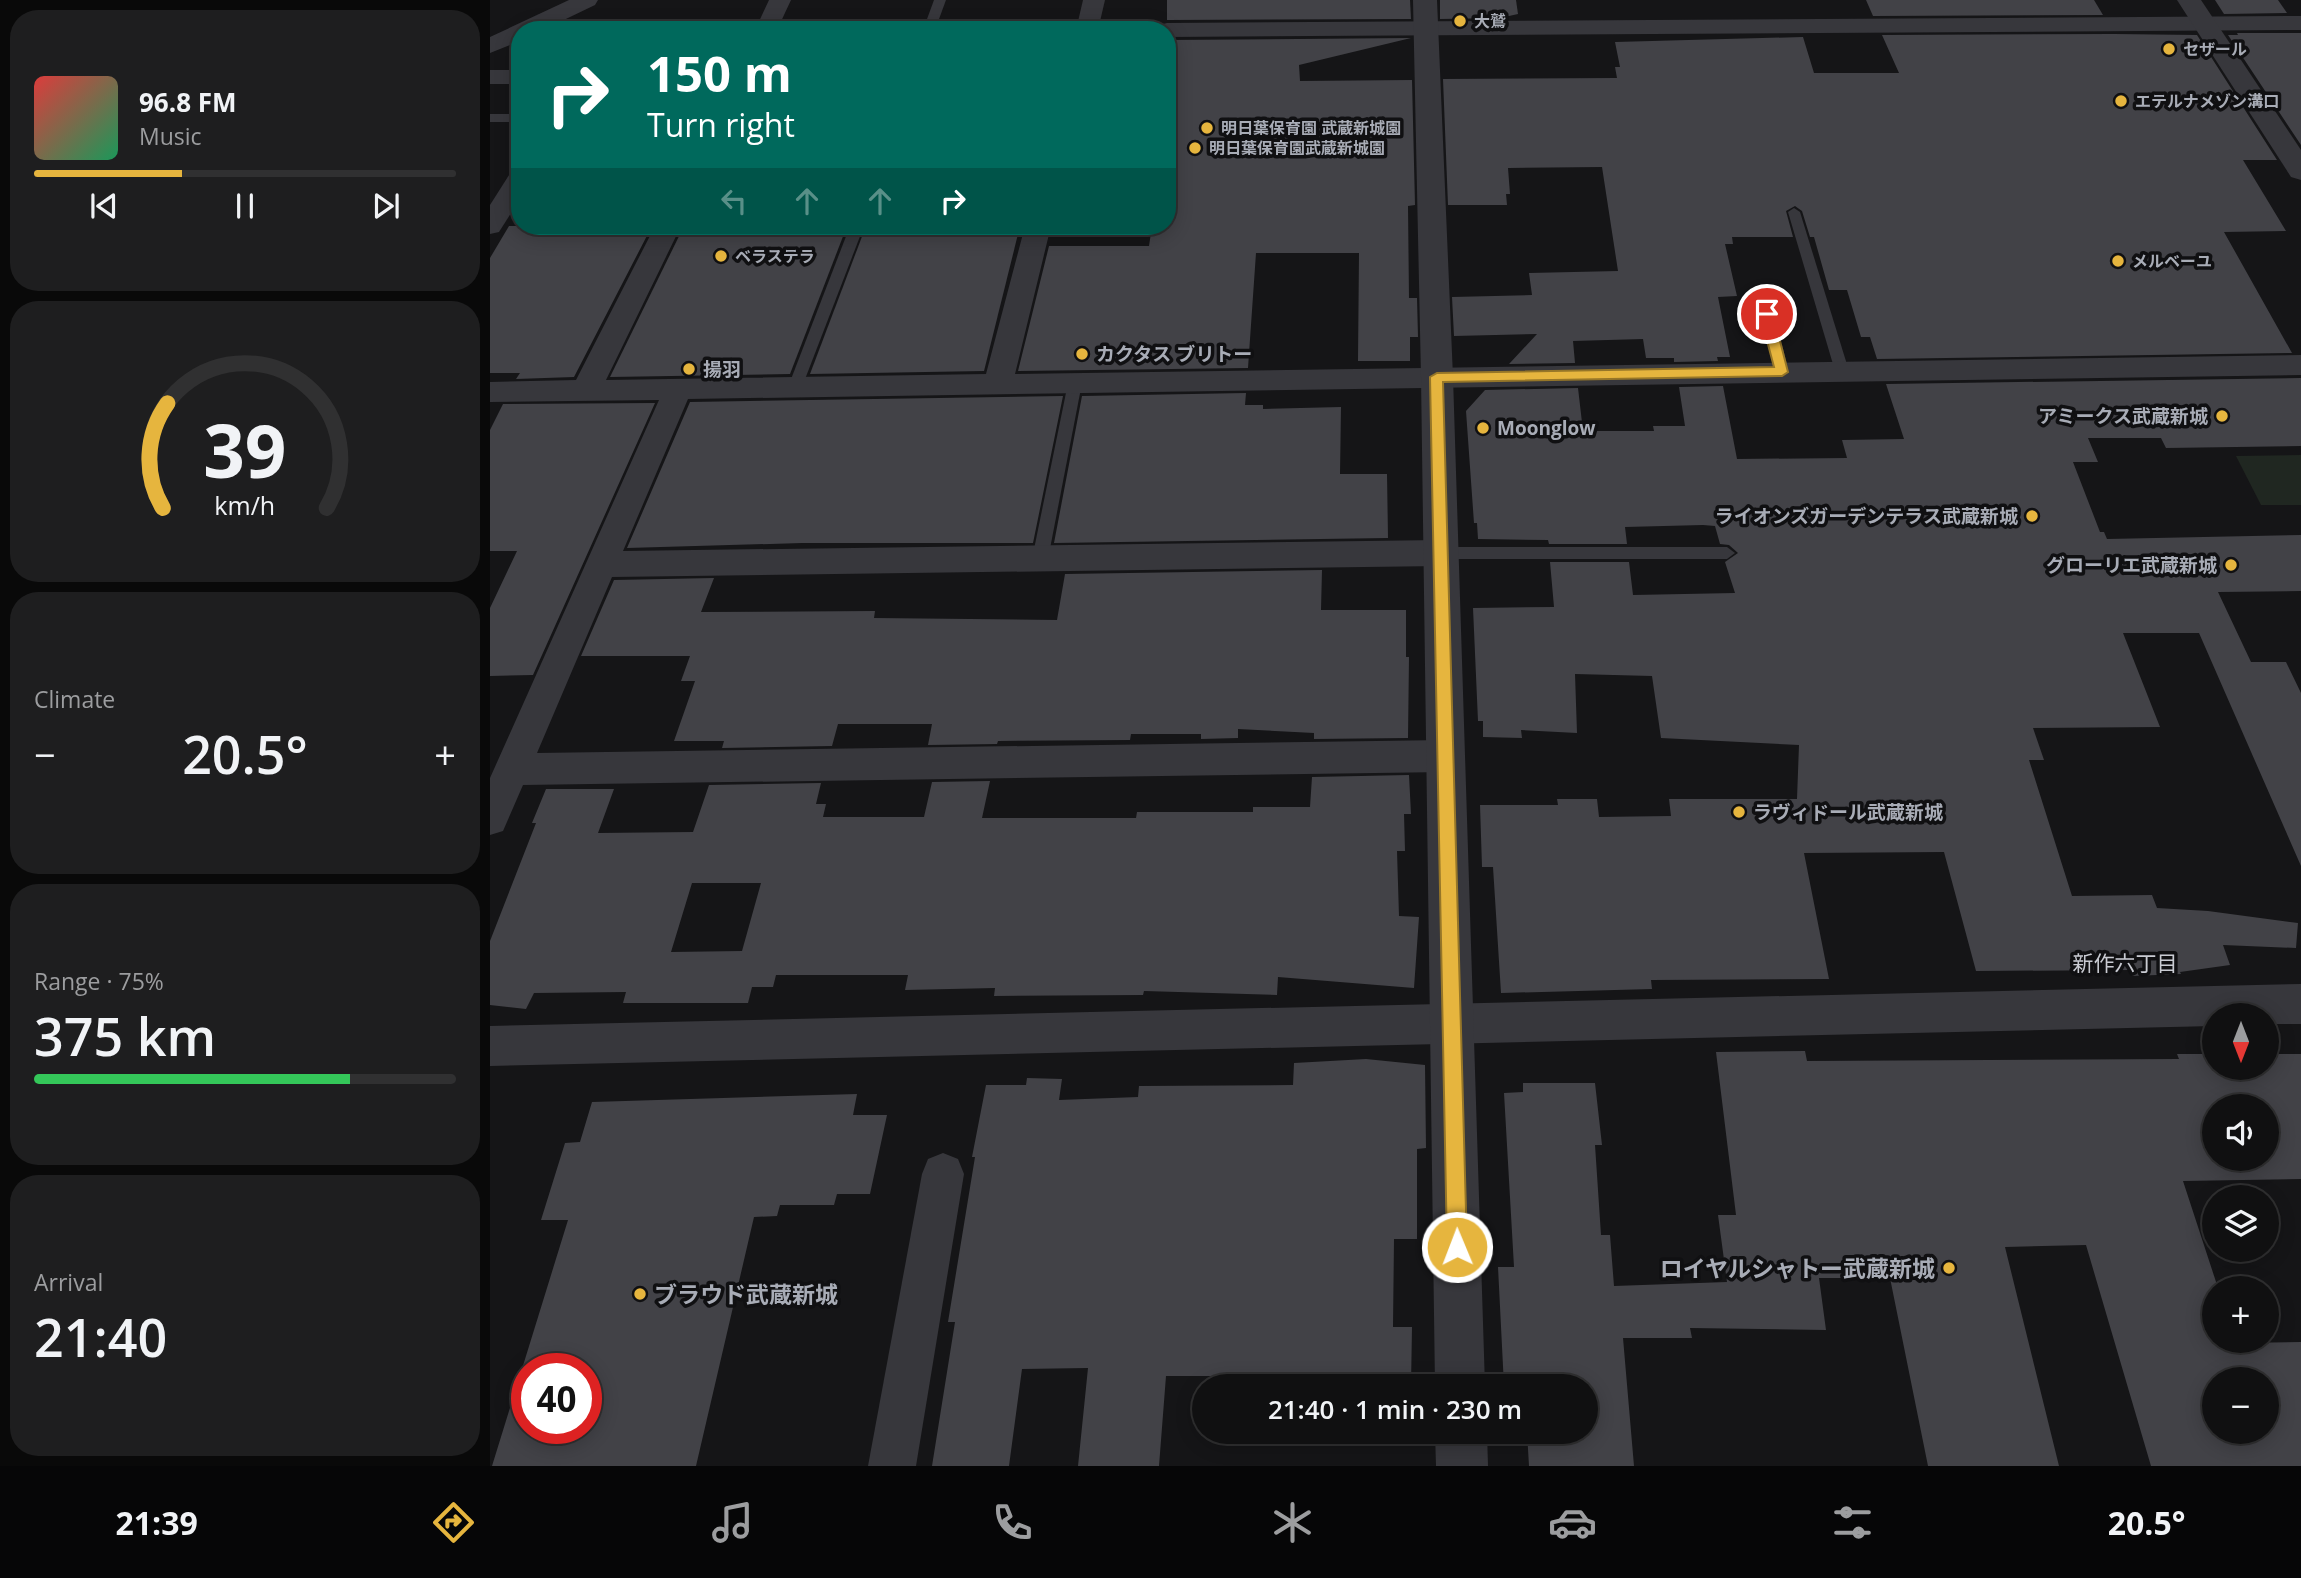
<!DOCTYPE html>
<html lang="en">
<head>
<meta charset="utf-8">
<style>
	body { margin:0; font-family:"Open Sans","Noto Sans JP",sans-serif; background:#1e1e1f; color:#f1f3f6; height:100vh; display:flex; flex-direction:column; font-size:26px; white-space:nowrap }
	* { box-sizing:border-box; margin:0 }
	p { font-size:23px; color:#9c9d9f }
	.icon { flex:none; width:38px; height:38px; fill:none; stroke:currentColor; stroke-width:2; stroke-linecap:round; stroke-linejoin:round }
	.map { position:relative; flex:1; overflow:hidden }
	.details { display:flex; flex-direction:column; gap:10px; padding:10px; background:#090909; width:490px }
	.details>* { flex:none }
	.guide { position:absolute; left:21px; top:21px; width:665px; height:214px; border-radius:28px; box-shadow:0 4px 18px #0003,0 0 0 2px #303031; background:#00695c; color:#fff; overflow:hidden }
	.needle { width:46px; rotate:180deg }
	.controls { position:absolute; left:1712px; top:1003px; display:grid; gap:14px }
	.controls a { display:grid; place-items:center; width:77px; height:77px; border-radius:50%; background:#101011; box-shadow:0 4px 18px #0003,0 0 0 2px #303031; font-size:35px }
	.speed { position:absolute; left:21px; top:1353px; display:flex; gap:14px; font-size:35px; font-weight:700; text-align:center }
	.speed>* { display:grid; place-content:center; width:91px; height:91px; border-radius:50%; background:#101011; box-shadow:0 4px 18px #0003,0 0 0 2px #303031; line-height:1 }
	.speed .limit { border:10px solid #d22; background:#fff; color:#111 }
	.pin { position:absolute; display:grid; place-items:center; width:60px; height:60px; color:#fff; margin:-30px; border:4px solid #fff; border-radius:50%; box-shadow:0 2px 7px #0007 }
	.me { position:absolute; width:77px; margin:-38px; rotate:359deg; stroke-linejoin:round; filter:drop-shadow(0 0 5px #0008) }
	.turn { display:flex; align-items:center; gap:24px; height:147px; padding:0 21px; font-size:32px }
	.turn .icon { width:91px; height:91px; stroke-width:2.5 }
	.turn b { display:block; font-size:49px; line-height:60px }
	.lanes { display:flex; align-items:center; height:66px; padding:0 21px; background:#0003; justify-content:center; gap:35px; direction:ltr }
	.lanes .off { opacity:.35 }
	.big { font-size:52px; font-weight:600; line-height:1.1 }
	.details .widget { flex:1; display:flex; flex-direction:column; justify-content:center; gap:10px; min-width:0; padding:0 24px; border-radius:28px; background:#1e1e1f }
	.details .dial { align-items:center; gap:0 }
	.dial svg { height:182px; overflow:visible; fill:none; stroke:#303031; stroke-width:7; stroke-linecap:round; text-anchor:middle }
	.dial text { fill:#f1f3f6; stroke:none }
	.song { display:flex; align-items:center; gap:21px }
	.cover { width:84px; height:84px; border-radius:10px; background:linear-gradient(135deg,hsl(0 70% 55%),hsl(150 70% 35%)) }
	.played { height:7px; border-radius:4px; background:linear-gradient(90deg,#e6b53e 35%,#303031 35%) }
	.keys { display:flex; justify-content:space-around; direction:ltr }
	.heat { display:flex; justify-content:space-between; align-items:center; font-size:38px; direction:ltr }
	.charge { height:10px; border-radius:5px; background:linear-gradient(90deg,#34c759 75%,#303031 0) }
	.trip { position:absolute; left:702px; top:1374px; width:406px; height:70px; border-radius:35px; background:#101011; box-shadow:0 4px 18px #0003,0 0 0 2px #303031; font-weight:600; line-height:70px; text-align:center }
	.tabs { display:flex; height:112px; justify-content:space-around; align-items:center; background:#060607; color:#9c9d9f }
	.tabs .icon { width:49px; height:49px }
	.tabs .current { color:#e6b53e }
	.tabs b { font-size:32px; color:#f1f3f6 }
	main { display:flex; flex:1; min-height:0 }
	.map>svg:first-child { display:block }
	.green { fill:#202721 }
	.building { fill:#424247; fill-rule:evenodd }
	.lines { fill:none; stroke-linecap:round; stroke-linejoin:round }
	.service { fill:#37373c; fill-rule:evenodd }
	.minor { fill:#37373c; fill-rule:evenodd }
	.tertiary { fill:#37373c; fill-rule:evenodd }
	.route { fill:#e6b53e; stroke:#967628; stroke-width:2 }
	.poi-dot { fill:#e6b53e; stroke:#101012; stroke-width:2.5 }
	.labels { text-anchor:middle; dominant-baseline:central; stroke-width:7; stroke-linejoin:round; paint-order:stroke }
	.far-poi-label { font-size:16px; font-weight:bold; fill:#a8acb6; stroke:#101012; text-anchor:start }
	.poi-label { font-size:19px; font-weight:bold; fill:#a8acb6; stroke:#101012; text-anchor:start }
	.neighbourhood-label { font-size:21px; fill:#c9cbd2; stroke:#101012 }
	.near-poi-label { font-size:23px; font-weight:bold; fill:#a8acb6; stroke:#101012; text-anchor:end }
</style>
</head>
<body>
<main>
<section class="details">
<div class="widget">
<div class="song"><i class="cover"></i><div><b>96.8 FM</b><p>Music</p></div></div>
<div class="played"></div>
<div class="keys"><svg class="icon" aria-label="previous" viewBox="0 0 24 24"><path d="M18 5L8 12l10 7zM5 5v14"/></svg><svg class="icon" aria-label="pause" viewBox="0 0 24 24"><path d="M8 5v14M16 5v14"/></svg><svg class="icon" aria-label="next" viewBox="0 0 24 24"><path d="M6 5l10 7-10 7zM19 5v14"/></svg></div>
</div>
<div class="widget dial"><svg viewBox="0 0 100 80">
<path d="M14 69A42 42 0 1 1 86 69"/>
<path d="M14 69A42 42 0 0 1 16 23" stroke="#e6b53e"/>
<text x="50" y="56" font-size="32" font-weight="700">39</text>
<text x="50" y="72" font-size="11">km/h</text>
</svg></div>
<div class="widget"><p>Climate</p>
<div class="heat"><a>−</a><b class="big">20.5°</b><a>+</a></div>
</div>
<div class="widget"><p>Range · 75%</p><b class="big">375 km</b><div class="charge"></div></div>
<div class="widget"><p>Arrival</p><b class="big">21:40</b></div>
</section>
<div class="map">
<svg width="1811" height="1466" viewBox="0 0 1811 1466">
	<rect width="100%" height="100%" fill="#151517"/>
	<!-- green -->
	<polygon class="green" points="1811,455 1811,505 1771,505 1746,456"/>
	<!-- building -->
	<g class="building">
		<polygon points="677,0 920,0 921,19 677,20"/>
		<polygon points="950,0 1026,0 1028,14 1010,18 950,19"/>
		<polygon points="1376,0 1604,0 1613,15 1383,16"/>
		<polygon points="1725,0 1788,0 1797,13 1734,14"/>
		<polygon points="1747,33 1811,33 1811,145 1738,35 1748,35"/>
		<polygon points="1624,34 1707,35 1787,160 1753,160 1796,231 1734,232 1802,353 1387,359 1380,337 1371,337 1357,290 1339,290 1324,237 1320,237 1312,211 1305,206 1296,211 1303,237 1242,237 1243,244 1235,244 1247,296 1228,297 1240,357 1227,357 1228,361 1184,362 1184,358 1156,358 1153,339 1083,341 1085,363 1019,364 1047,334 964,336 962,297 1042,295 1039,273 1128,271 1112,167 1018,168 1020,194 1016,194 1017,205 958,205 953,79 1127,78 1125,67 1130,67 1125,42 1313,37 1324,73 1409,73 1392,35"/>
		<polygon points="921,38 809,65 810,81 922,80 925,205 918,206 919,298 927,298 928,337 920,337 920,361 868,361 869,253 766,253 758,368 528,371 559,246 659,246 662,226 677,226 677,40"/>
		<polygon points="19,226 162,226 84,377 26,379 30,373 0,373 0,258"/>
		<polygon points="194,226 357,226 300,374 120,377"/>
		<polygon points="376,226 530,226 494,371 320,374"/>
		<polygon points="1811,378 1811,446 1676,448 1671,438 1598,438 1608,462 1583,462 1610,532 1614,532 1617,539 1811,535 1811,591 1728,592 1761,662 1796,662 1811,693 1811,866 1709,633 1633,633 1670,727 1543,728 1554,760 1539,760 1582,896 1662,895 1667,908 1718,911 1808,923 1806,948 1733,945 1740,965 1690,972 1691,974 1642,976 1640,970 1486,971 1454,852 1314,853 1339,979 1161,980 1162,989 1011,993 1003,867 992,867 990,805 1068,805 1067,799 1107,799 1109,817 1181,816 1179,799 1307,799 1309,745 1171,738 1162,676 1085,674 1087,733 1031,730 1032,738 993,737 993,721 988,721 983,608 1064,607 1060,562 1139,562 1143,595 1245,593 1235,562 1248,553 1239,545 1230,544 1225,526 1213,525 1135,527 1137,544 1059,544 1058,540 988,539 987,523 984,523 976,411 995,390 1088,388 1093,431 1164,431 1163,426 1195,426 1189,387 1233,386 1247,459 1357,458 1352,440 1414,439 1396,384"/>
		<polygon points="756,393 755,405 773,405 773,409 851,407 850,474 897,474 898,538 564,543 592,396"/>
		<polygon points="573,396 543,543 312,543 137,548 200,402"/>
		<polygon points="165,403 43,675 0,676 0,608 27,551 0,551 0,430 13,404"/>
		<polygon points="832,570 831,610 916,610 916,657 919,657 918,738 824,739 824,733 748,729 748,738 711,739 711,734 641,734 640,740 508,741 507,744 438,745 442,724 348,724 342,746 232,748 234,741 184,741 205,681 191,681 200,656 91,656 124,580 224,578 211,612 385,611 384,618 567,620 575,574"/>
		<path d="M919,775l2,39h-7l1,37h-8l2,65 20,1 -5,71 -136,-11 -1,18 -133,-4 -1,4 -149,1 1,-8 -90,2 3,-15h-132l-3,12h-21l-4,16h-125l3,-11 -92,1 -8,16 -36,-4v-64l46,-118h-4l14,-34h68l-16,44 95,-1 16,-47 112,-2 -5,21h10l-3,13h101l8,-35 58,-1 -8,37h154l1,-6h116v-5h57l2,-30zM202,883h69l-19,68 -71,1z"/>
		<path d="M1315,1051l2,10 372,-2 -2,-5h37v14h52v-14h35v125l-118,2 35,107h-4v52h21l1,3 65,-1v124h-150l-65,-221 -81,2 54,219h-131l-38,-188h-71l7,52 -136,-2 2,10h-69l11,128h-105l-2,-34h59v-46h-82l-6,-119h16l-10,-174 19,-1v-9h72l7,62h-7l6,90h9l4,51 113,-4 -9,-67h18l-20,-163zM1724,1106h52v52h-52zM1724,1379h52v53h-52z"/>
		<polygon points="876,1059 935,1065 936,1148 927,1149 927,1239 904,1239 903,1327 922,1327 921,1386 804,1386 805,1376 676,1376 669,1466 588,1466 598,1368 532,1369 519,1466 442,1466 465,1322 458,1322 485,1157 482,1157 496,1085 536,1085 537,1078 572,1079 569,1100 648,1097 649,1086 803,1085 804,1063"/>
		<path d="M367,1094l-4,21h34l-17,79h-33l-3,11h-54l-3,11 -23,1 -58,249h-204l76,-246h-27l24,-77 15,-1 12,-40zM37,1368h59v60h-59z"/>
	</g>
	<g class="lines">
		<!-- service -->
		<g class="service">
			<polygon points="444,0 456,0 445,30 433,30"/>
			<rect x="0" y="114" width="30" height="8"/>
			<polygon points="1304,208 1310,212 1359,371 1357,375 1347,375 1345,371 1298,212"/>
			<polygon points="360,226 374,226 312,387 310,391 300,391 298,387"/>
			<polygon points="1271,286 1278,291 1299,372 1292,377 1285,372 1264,291"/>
			<polygon points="585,378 592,383 558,559 550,565 542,559 578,383"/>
			<polygon points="951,547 1237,547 1245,553 1237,559 951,559 943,553"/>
		</g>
		<!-- minor -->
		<g class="minor">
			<polygon points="79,0 108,0 105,5 53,30 30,30 30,41 0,53 0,37"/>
			<polygon points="279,0 301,0 287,30 265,30"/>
			<polygon points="593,0 615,0 608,30 586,30"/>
			<polygon points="1811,16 1811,30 677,37 677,30 666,30 669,25 677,23"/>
			<rect x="0" y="70" width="30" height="14"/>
			<polygon points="30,170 30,199 9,232 0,234 0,205 21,172"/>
			<polygon points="165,226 191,226 116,380 496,374 535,226 561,226 525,374 1811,355 1811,375 198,399 133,551 951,540 962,544 967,553 962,562 951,566 122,577 47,753 956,740 969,745 974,756 969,767 956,772 33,785 13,831 0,835 0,778 169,400 0,402 0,382 86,380"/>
			<polygon points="1811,984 1811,1024 1776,1024 1776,1015 1724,1015 1724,1026 0,1066 0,1026"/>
			<polygon points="453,1153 468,1159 474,1174 426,1466 378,1466 432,1174 438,1159"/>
		</g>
		<!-- tertiary -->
		<g class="tertiary">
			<polygon points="923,0 947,0 963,377 995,1386 945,1386 931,377"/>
			<polygon points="1687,0 1711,0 1811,150 1811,180 1801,177"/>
			<polygon points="945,1432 997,1432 998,1466 946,1466"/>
		</g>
	</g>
	<!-- route -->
	<polygon class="route" points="1277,310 1283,314 1298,372 1292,376 953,382 977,1247 974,1254 967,1257 959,1254 957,1247 940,377 947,373 1284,367 1270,314"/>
	<!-- markers -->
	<g class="poi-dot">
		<circle cx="970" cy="21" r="7"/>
		<circle cx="1679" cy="49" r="7"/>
		<circle cx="1631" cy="101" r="7"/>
		<circle cx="717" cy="128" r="7"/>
		<circle cx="705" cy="148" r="7"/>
		<circle cx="231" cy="256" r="7"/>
		<circle cx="1628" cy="261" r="7"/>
		<circle cx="592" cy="354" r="7"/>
		<circle cx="199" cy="369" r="7"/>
		<circle cx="1732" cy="416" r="7"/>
		<circle cx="993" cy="428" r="7"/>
		<circle cx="1542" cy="516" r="7"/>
		<circle cx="1741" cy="565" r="7"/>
		<circle cx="1249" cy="812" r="7"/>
		<circle cx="1459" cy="1268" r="7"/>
		<circle cx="150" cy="1294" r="7"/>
	</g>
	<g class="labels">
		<!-- far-poi labels -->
		<g class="far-poi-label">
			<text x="984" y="21">大鷲</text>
			<text x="1693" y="49">セザール</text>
			<text x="1645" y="101">エテルナメゾン溝口</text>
			<text x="731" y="128">明日葉保育園 武蔵新城園</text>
			<text x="719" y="148">明日葉保育園武蔵新城園</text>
			<text x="245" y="256">ベラステラ</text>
			<text x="1642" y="261">メルベーユ</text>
		</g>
		<!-- poi labels -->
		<g class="poi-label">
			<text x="606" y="354">カクタス ブリトー</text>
			<text x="213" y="369">揚羽</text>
			<text x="1718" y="416" text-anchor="end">アミークス武蔵新城</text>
			<text x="1007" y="428">Moonglow</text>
			<text x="1528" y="516" text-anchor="end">ライオンズガーデンテラス武蔵新城</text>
			<text x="1727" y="565" text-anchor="end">グローリエ武蔵新城</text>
			<text x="1263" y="812">ラヴィドール武蔵新城</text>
		</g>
		<!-- neighbourhood labels -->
		<g class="neighbourhood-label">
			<text x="1635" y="963">新作六丁目</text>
		</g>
		<!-- near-poi labels -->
		<g class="near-poi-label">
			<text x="1445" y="1268">ロイヤルシャトー武蔵新城</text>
			<text x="164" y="1294" text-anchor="start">ブラウド武蔵新城</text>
		</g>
	</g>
</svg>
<div class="controls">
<a><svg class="needle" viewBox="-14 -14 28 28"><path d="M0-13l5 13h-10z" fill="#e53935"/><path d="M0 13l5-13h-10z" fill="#9c9d9f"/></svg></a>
<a><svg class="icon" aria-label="sound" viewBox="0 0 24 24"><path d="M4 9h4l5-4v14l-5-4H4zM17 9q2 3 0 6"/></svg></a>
<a><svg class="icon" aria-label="layers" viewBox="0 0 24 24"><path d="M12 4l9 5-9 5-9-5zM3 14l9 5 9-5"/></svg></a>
<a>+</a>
<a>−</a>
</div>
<div class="speed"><div class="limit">40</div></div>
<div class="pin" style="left:1277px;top:314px;background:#d93025"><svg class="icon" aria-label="arrive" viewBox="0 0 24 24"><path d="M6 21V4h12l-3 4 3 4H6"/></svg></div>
<svg class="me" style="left:967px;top:1247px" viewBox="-20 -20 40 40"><circle r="17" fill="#e6b53e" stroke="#fff" stroke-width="3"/><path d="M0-11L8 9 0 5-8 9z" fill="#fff"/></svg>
<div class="trip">21:40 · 1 min · 230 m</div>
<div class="guide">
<div class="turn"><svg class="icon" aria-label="right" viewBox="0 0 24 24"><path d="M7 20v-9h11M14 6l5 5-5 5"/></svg><div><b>150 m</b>Turn right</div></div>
<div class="lanes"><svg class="icon off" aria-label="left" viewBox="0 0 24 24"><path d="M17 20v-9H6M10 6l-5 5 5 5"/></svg><svg class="icon off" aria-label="ahead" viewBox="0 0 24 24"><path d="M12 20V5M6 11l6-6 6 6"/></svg><svg class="icon off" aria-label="ahead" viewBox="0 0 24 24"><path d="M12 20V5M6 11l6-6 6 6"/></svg><svg class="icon" aria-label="right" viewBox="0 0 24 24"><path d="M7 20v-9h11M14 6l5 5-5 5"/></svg></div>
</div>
</div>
</main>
<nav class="tabs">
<b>21:39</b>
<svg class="icon current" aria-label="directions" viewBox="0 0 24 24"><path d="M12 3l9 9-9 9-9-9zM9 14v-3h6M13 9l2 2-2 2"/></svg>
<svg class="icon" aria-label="music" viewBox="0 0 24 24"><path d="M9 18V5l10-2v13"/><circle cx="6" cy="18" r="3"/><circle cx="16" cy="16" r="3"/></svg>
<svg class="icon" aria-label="phone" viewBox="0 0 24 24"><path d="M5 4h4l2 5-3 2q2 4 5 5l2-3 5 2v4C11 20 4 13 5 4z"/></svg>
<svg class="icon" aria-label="climate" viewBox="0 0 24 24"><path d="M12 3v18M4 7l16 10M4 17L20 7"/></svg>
<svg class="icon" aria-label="car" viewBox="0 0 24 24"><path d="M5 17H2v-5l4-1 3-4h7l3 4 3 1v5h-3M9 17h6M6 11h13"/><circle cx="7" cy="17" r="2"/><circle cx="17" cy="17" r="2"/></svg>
<svg class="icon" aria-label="filters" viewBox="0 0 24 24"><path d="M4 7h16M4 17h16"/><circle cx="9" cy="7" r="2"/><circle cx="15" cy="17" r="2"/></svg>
<b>20.5°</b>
</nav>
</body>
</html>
